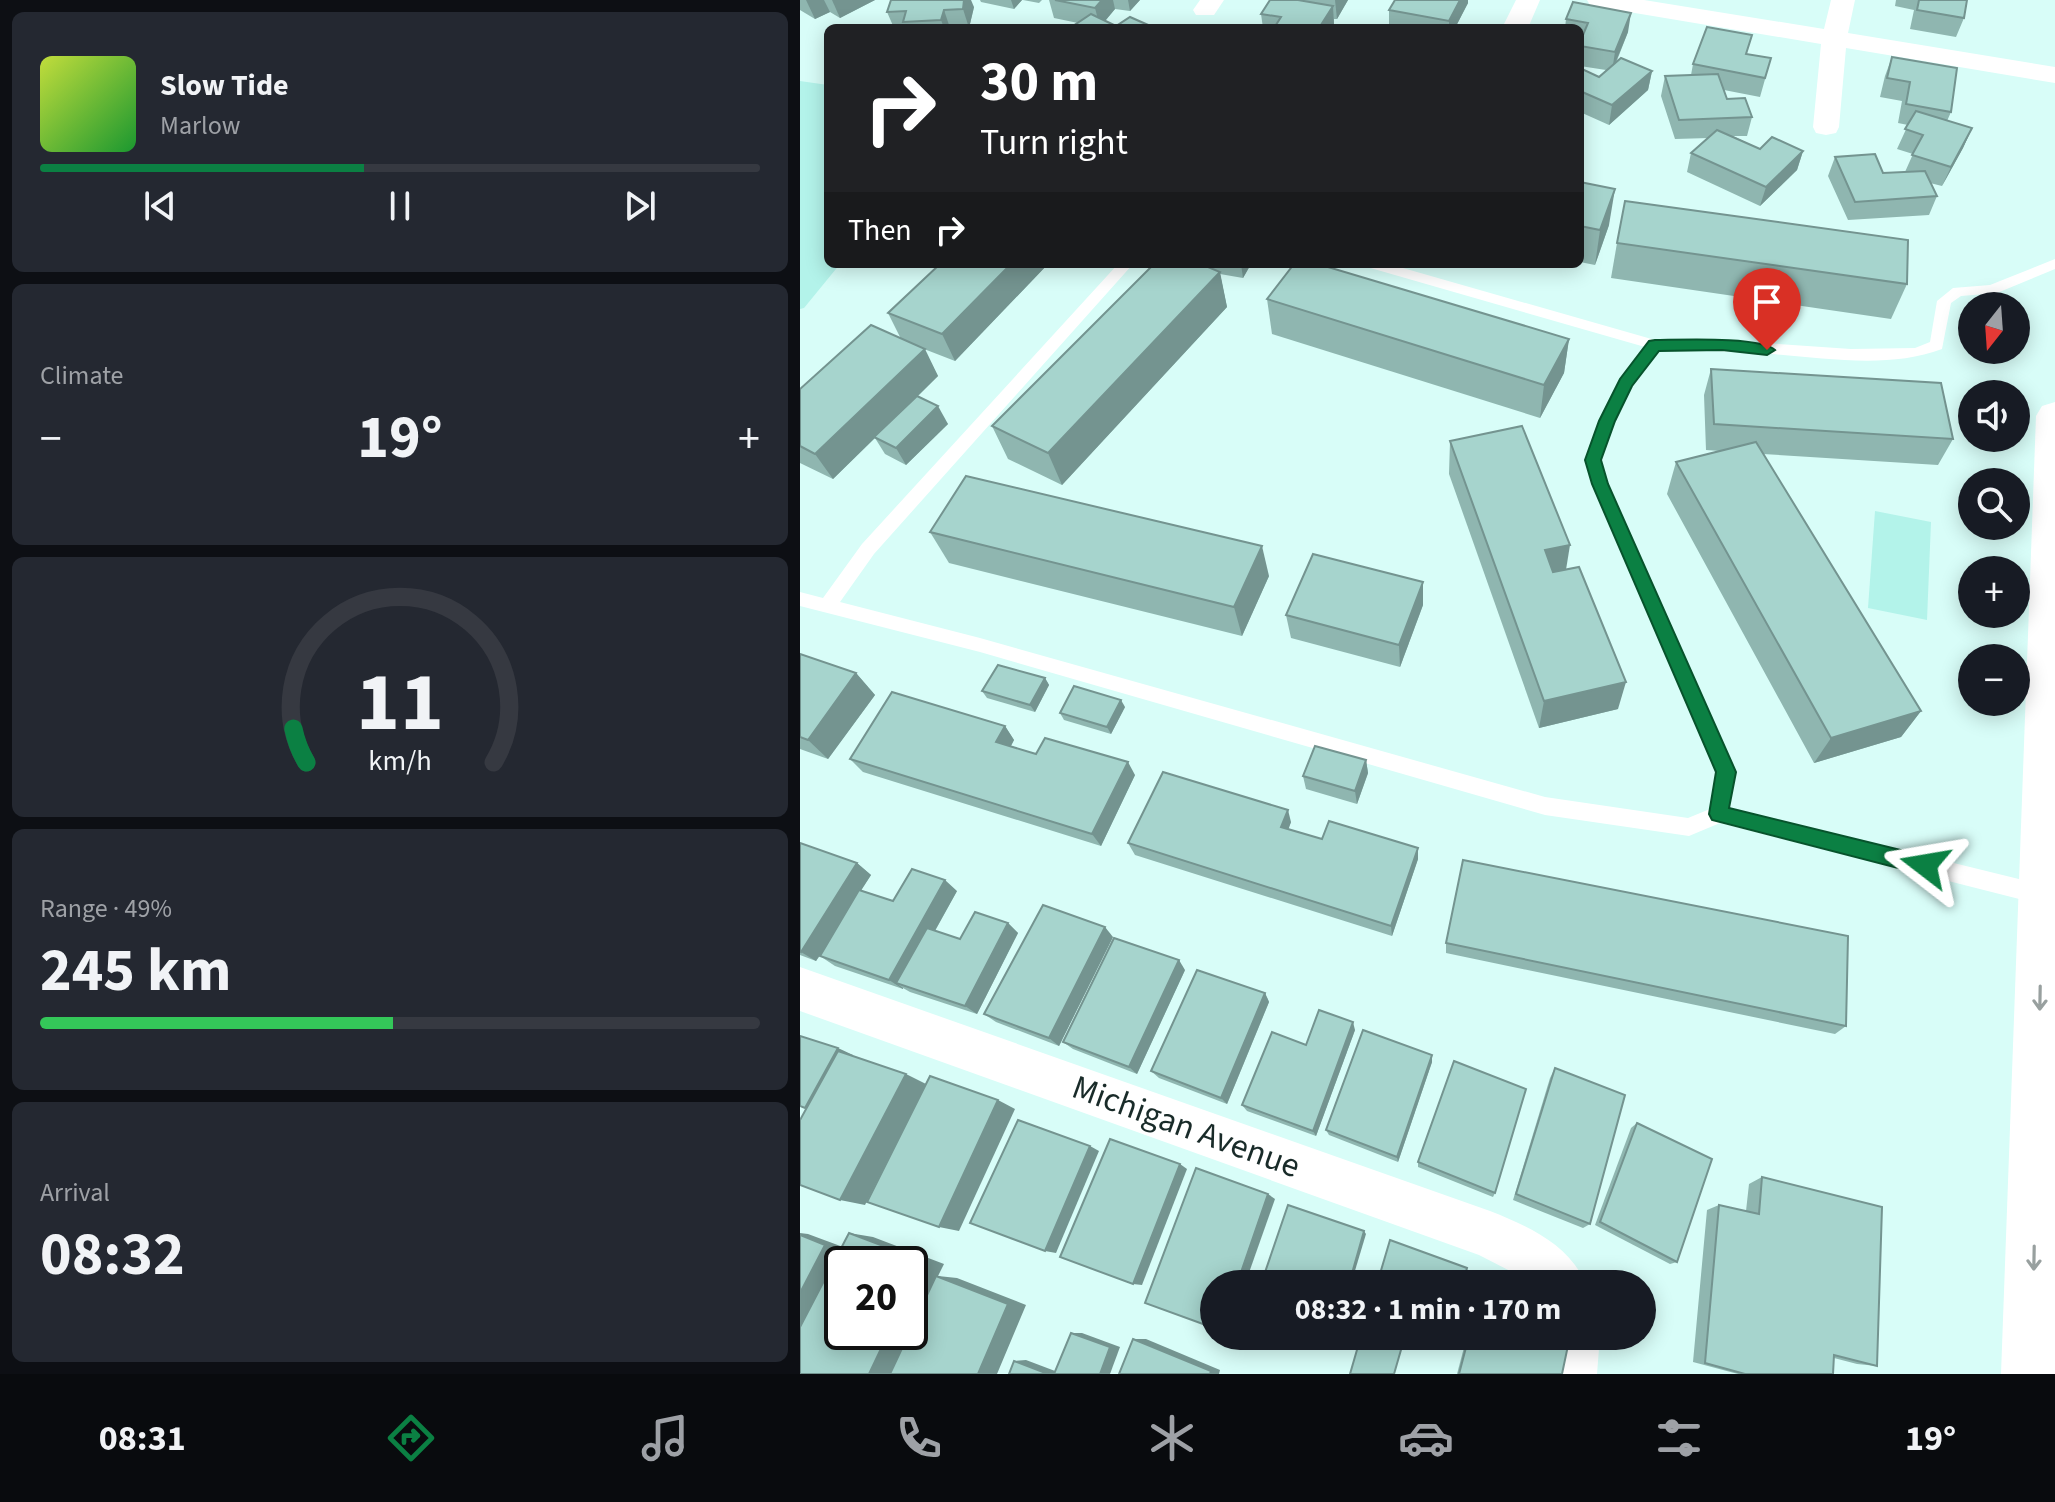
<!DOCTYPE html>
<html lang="en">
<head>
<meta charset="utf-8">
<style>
	body { margin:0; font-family:"Source Sans 3",sans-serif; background:#242831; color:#f1f3f6; height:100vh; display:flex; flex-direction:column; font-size:30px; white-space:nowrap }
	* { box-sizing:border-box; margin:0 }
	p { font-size:26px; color:#9ea1a6 }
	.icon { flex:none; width:44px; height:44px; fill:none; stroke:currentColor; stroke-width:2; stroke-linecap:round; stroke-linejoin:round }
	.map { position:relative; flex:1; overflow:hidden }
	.details { display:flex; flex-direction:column; gap:12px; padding:12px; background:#0d0f14; width:800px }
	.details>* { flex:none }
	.top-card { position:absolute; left:24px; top:24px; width:760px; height:244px; border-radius:12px; box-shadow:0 4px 20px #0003; background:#202124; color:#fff; overflow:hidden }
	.needle { width:52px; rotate:197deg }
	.buttons { position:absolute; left:1158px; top:292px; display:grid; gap:16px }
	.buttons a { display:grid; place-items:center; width:72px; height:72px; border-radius:50%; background:#171b24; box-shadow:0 4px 20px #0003; font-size:40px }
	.speed { position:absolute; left:24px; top:1246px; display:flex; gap:16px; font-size:40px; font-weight:700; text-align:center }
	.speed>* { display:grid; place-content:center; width:104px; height:104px; border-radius:50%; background:#171b24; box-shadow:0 4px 20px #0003; line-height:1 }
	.speed .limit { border:4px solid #111; border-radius:12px; background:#fff; color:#111 }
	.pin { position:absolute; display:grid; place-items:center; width:68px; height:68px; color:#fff; margin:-82px -34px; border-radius:50% 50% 50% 0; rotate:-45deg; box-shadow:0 0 8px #0007 }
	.pin .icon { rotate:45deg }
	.me { position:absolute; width:88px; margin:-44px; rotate:284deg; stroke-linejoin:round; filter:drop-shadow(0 0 6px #0008) }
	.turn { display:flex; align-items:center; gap:28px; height:168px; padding:0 24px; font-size:36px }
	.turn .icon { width:104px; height:104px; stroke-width:2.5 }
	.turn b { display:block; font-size:56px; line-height:68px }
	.then { display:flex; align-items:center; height:76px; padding:0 24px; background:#0003; gap:16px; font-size:30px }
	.big { font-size:60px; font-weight:700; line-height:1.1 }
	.details .card { flex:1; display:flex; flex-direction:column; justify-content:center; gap:12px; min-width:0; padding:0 28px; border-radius:12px; background:#242831 }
	.details .dial { align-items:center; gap:0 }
	.dial svg { height:208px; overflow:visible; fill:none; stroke:#363941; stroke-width:7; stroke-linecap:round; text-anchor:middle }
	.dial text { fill:#f1f3f6; stroke:none }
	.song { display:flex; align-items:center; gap:24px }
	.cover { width:96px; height:96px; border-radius:12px; background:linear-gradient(135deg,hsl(70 70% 55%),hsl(130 70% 35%)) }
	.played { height:8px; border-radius:4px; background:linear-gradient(90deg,#0b8043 45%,#363941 45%) }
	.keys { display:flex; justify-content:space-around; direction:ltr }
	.heat { display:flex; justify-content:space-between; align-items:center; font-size:44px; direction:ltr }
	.charge { height:12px; border-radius:6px; background:linear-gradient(90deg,#34c759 49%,#363941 0) }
	.trip { position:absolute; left:400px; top:1270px; width:456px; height:80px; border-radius:40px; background:#171b24; box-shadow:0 4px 20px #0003; font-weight:700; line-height:80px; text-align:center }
	.menu { display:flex; height:128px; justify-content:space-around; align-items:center; background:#090b0e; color:#9ea1a6 }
	.menu .icon { width:56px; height:56px }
	.menu .active { color:#0b8043 }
	.menu b { font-size:36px; color:#f1f3f6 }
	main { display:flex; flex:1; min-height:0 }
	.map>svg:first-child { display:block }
	.green { fill:#b3f3ea }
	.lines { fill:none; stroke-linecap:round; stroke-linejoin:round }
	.service { fill:#fff; fill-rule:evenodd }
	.minor { fill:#fff; fill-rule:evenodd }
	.secondary { fill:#fff; fill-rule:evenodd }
	.wall { fill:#8fb6b0 }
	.shaded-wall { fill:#749490 }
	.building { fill:#a6d4cd; stroke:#749490; stroke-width:2 }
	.oneway { stroke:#98a09f }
	.route { fill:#0b8043; stroke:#07532c; stroke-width:2 }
	.labels { text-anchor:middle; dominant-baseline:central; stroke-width:6; stroke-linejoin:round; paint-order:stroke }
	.near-street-label { font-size:34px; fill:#192b29; stroke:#fff }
</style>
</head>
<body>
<main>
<section class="details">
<div class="card">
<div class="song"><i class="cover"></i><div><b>Slow Tide</b><p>Marlow</p></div></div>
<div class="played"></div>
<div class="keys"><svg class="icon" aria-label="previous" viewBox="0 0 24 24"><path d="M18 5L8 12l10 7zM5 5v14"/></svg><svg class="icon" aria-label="pause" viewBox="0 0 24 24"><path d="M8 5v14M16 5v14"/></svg><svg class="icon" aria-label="next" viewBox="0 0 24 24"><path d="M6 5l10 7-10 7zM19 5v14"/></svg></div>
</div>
<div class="card"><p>Climate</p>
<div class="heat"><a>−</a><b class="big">19°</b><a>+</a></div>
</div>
<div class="card dial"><svg viewBox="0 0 100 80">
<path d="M14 69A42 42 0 1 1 86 69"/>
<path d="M14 69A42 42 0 0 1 9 56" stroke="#0b8043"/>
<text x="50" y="56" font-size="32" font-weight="700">11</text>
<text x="50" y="72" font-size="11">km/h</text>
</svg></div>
<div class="card"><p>Range · 49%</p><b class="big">245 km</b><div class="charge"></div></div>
<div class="card"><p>Arrival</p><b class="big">08:32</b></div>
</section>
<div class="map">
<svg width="1255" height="1374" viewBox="0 0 1255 1374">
	<rect width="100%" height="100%" fill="#d8fdf8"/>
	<!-- green -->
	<g class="green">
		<polygon points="0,81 28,85 28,264 40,264 4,308 0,309"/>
		<polygon points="1075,511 1131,522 1127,620 1068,608"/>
	</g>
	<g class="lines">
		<!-- service -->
		<path class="service" d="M1255,259v10l-58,24 -36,3 -10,7 -9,46c-53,20 -116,9 -171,5 -38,-3 -75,-4 -112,-4l-27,36 -17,35 -14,39 7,24 127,288 -5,36 313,77 7,3 3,7 -3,7 -7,3 -323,-82 -31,13 -144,-21 -565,-163 -180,-46v-14l23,6 39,-54 256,-280h15l-259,290 -34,48 140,36 565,159 143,21 22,-9 7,-37 -125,-288 -7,-24 14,-39 22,-42 24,-32 -278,-80 -2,-3h24l266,76h67l129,9 64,-1 15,-6 7,-41 16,-13 37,-3z"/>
		<!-- minor -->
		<g class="minor">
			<polygon points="400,0 424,0 414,15 396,15 393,10"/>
			<polygon points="716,0 740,0 728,28 702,28"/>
			<polygon points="787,0 844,0 1024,29 1031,0 1055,0 1048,33 1255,67 1255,83 1046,48 1039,127 1036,133 1026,135 1016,133 1013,127 1021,44 799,7 790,5"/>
			<path d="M0,967l690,244c38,15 79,33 96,73h-61l-9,-10 -37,-19 -679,-244z"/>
			<polygon points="750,1336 800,1336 797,1374 745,1374"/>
		</g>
		<!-- secondary -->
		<polygon class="secondary" points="1255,402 1255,1374 1201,1374 1236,416 1242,406"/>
	</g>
	<!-- wall -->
	<g class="wall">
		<polygon points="0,0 75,0 40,18 30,12 15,19 0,10"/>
		<polygon points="180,0 222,0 214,9 181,2"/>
		<polygon points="223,0 242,0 239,3"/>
		<polygon points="249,0 340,0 330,11 315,9 305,21 316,26 330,17 355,28 270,28 278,23 254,18"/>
		<polygon points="470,0 548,0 537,19 534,19 534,25 532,28 463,28 461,14"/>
		<polygon points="595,0 668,0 668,3 655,28 568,28 589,26 589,10"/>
		<polygon points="1096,0 1167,0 1164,18 1156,37 1110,29 1114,10 1095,6"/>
		<polygon points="174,7 169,28 94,28 87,12"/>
		<polygon points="766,19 828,32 816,63 852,71 848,90 809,125 780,112 780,68 799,77 806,70 780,66 780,28 765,28"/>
		<polygon points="948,54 971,58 960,97 924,90 927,99 952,117 947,136 933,136 960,149 1003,151 997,170 960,206 887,172 891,153 909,138 875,139 861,96 865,76 891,75 893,64"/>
		<polygon points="1092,57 1151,112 1147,121 1172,128 1163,148 1142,186 1130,183 1137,196 1129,215 1048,220 1028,176 1035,157 1083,173 1105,172 1113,154 1097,149 1108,125 1098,123 1102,101 1080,97 1085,76"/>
		<polygon points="780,182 809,225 795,265 780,262"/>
		<polygon points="817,243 1107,284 1091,319 811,278"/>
		<polygon points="140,264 248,264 155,361 124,349 138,376 117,397 148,424 106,465 85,454 75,438 33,479 0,463 0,389 101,339 88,313"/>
		<polygon points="354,264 451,264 443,278 420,274 427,307 262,485 208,459 192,426"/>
		<polygon points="467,299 769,339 764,373 740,418 472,334"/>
		<polygon points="911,369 1153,439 1138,465 963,454 1121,711 1101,737 1014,763 867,494 876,462 920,451 906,450 904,395"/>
		<polygon points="650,441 766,569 818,709 739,728 649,474"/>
		<polygon points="130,532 469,576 442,636 149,563"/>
		<polygon points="623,605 600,667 491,638 486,615"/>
		<polygon points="0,654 56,673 75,695 28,759 0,749"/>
		<polygon points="245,678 249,685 235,712 187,698 182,691"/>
		<polygon points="325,707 311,734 264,720 260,713"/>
		<polygon points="205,726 214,740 211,746 236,754 335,775 301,846 63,772 50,759"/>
		<polygon points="566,760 568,773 557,804 506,789 503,776"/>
		<polygon points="491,822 488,829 522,839 618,859 592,936 335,855 328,843"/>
		<polygon points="0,843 57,863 71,875 61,890 93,901 157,891 135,931 160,939 208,923 218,933 177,1014 110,992 103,988 103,989 35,966 20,956 21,954 16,961 0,955"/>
		<polygon points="313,937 259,1046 196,1022 184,1014"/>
		<polygon points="646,943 1046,1026 1035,1034 646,953"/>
		<polygon points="385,970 337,1074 273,1049 263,1042"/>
		<polygon points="465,993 469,1002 427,1104 359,1078 351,1071"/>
		<polygon points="555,1030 516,1136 447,1111 442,1105 506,1045"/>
		<polygon points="632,1055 632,1062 598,1162 529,1135 526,1130"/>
		<polygon points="755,1068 790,1224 783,1228 713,1200 750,1078"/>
		<polygon points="837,1123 877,1262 870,1264 795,1225 831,1128"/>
		<polygon points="618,1162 695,1193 693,1197 618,1167"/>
		<polygon points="962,1177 1077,1366 1057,1364 1034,1358 1033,1374 938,1374 893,1362 907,1210 919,1205 946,1211 949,1184"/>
		<polygon points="667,1336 770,1336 762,1374 657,1374"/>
	</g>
	<!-- shaded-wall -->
	<g class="shaded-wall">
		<polygon points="6,0 24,0 30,12 15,19"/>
		<polygon points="32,0 75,0 40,18"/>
		<polygon points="164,0 171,0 174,7 169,28 163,9"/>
		<polygon points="211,0 222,0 214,9"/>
		<polygon points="302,0 313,0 315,9 300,27 295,8"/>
		<polygon points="328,0 340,0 330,11"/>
		<polygon points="535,0 548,0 537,19"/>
		<polygon points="660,0 668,0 668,3 655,28 649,28 649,21"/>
		<polygon points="533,6 534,25 532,28 519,28"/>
		<polygon points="144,10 150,28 144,28 141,20"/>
		<polygon points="831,13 828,32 812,71 815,52"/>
		<polygon points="852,71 848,90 809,125 812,105"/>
		<polygon points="1172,128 1163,148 1142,186 1151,167"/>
		<polygon points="1003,151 997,170 960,206 966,187"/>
		<polygon points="815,189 809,225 795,265 800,230"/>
		<polygon points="211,264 248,264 155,361 142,334"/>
		<polygon points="441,264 451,264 443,278"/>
		<polygon points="420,272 427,307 262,485 248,453"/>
		<polygon points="769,339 764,373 740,418 744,385"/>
		<polygon points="125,349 138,376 33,479 15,454"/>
		<polygon points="138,406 148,424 106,465 96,448"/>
		<polygon points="770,545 765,576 740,581 745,550"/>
		<polygon points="462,546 469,576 442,636 434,607"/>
		<polygon points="623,582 623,605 600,667 599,645"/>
		<polygon points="56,673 75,695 28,759 8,740"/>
		<polygon points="245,678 249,685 235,712 230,705"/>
		<polygon points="826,682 818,709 739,728 744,701"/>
		<polygon points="321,700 325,707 311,734 307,727"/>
		<polygon points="1121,711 1101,737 1014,763 1031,738"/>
		<polygon points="205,726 214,740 206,755 196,742"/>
		<polygon points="566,760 568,773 557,804 555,791"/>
		<polygon points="328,762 335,775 301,846 292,834"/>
		<polygon points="488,810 491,822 485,839 481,827"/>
		<polygon points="618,848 618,859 592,936 591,926"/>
		<polygon points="57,863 71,875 16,961 1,952"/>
		<polygon points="145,880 157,891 104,986 96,983 103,988 103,989 89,980"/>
		<polygon points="208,923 218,933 177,1014 165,1006"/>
		<polygon points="305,927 313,937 259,1046 249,1038"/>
		<polygon points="379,960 385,970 337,1074 329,1067"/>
		<polygon points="465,993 469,1002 427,1104 421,1098"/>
		<polygon points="553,1022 555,1030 516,1136 513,1131"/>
		<polygon points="38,1048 53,1055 21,1114 5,1108"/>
		<polygon points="632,1055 632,1062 598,1162 597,1157"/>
		<polygon points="106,1074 126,1084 65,1205 40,1200"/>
		<polygon points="198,1100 215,1109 159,1231 139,1227"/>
		<polygon points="290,1146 299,1151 256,1253 245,1251"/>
		<polygon points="380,1164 387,1169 342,1285 333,1284"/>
		<polygon points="468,1194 475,1199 445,1284 437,1284"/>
		<polygon points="564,1231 566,1234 551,1284 549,1284"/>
		<polygon points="0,1233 8,1234 43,1247 0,1330"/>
		<polygon points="49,1233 73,1237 144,1264 138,1276 157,1278 226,1305 197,1374 69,1374 89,1332 110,1332 110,1288"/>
		<polygon points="271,1333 282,1333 320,1347 310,1374 300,1374"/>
		<polygon points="333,1339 346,1339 420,1370 419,1374 410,1374"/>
		<polygon points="226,1360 263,1374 248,1374 214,1361"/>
	</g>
	<!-- building -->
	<g class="building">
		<polygon points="91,0 164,0 163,9 144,10 141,20 103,22 106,11 87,12"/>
		<polygon points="255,0 302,0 295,8"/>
		<polygon points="470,0 498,0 533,6 519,28 474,28 481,17 461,14"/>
		<polygon points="595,0 660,0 649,21 589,10"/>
		<polygon points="1119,0 1167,0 1164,18 1117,10"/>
		<polygon points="773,2 831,13 815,52 780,46 780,42 788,23 766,19"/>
		<polygon points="291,14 316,26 330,17 355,28 270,28"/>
		<polygon points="626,25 627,28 568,28 568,26"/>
		<polygon points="907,27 952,35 946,54 971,58 965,78 893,64"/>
		<polygon points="1092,57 1157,68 1151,112 1106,104 1110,82 1087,78"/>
		<polygon points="821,58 852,71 812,105 780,91 780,68 799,77"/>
		<polygon points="918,74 927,99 945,98 952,117 879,120 865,76"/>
		<polygon points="1116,111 1172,128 1151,167 1112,155 1123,135 1105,129"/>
		<polygon points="917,130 960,149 972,137 1003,151 966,187 891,153"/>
		<polygon points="1075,154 1083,173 1125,171 1137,196 1055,202 1035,157"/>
		<polygon points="780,182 815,189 800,230 780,226"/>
		<polygon points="825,201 1108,240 1107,284 817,243"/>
		<polygon points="140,264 211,264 142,334 88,313"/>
		<polygon points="354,264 401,264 420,272 248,453 192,426"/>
		<polygon points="494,264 518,264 769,339 744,385 467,299"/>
		<polygon points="71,325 125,349 15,454 0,446 0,389"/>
		<polygon points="911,369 1141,383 1153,439 914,424"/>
		<polygon points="117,396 138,406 96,448 74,437"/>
		<polygon points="722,426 770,545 745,550 753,572 779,567 826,682 744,701 650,441"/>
		<polygon points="956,442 1121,711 1031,738 876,462"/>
		<polygon points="166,476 462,546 434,607 130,532"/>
		<polygon points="513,554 623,582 599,645 486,615"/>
		<polygon points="0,654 56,673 8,740 0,737"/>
		<polygon points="198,665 245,678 230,705 182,691"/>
		<polygon points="274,686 321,700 307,727 260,713"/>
		<polygon points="92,692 205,726 196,742 236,754 245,738 328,762 292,834 50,759"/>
		<polygon points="515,746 566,760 555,791 503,776"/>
		<polygon points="363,772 488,810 481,827 522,839 529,821 618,848 591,926 328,843"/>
		<polygon points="0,843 57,863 1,952 0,951"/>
		<polygon points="663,860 1048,936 1046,1026 646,943"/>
		<polygon points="112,869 145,880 89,980 20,956 59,890 93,901"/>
		<polygon points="243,905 305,927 249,1038 184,1014"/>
		<polygon points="175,912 208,923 165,1006 96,983 127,928 160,939"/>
		<polygon points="314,938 379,960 329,1067 263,1042"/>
		<polygon points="397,970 465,993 421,1098 351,1071"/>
		<polygon points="519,1010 553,1022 513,1131 442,1105 472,1032 506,1045"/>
		<polygon points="563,1030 632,1055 597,1157 526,1130"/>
		<polygon points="0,1036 38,1048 5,1108 0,1106"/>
		<polygon points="38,1051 106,1074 40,1200 0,1185 0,1120"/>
		<polygon points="654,1061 726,1089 695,1193 618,1162"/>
		<polygon points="755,1068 825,1095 790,1224 716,1194"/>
		<polygon points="130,1076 198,1100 139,1227 67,1202"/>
		<polygon points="218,1120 290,1146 245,1251 170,1223"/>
		<polygon points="837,1123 912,1159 877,1262 800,1222"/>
		<polygon points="310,1139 380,1164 333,1284 260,1257"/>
		<polygon points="396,1168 468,1194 437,1284 414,1284 414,1328 345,1303"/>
		<polygon points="962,1177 1082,1207 1077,1366 1034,1355 1033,1374 945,1374 905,1363 919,1205 959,1214"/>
		<polygon points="488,1205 564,1231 549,1284 461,1284"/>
		<polygon points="49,1233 123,1261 110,1288 110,1264 42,1264 42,1332 89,1332 69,1374 0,1374 0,1327"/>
		<polygon points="0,1235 25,1245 0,1293"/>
		<polygon points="590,1240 667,1268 663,1284 577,1284"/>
		<polygon points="136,1276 208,1304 178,1374 90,1374"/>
		<polygon points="271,1333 310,1347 300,1374 254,1374"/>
		<polygon points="474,1336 488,1336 487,1341"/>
		<polygon points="561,1336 605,1336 594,1374 550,1374"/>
		<polygon points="630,1336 649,1336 647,1343"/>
		<polygon points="669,1336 770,1336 762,1374 659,1374"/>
		<polygon points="333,1339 411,1371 410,1374 319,1374"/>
		<polygon points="214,1361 248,1374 209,1374"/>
	</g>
	<!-- one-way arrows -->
	<defs><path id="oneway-shaft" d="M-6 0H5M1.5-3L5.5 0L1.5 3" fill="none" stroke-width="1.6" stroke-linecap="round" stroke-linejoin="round" transform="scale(2)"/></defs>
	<g class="oneway">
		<use href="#oneway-shaft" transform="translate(1240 998) rotate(91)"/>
		<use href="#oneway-shaft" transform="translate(1234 1258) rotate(91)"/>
	</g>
	<!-- route -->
	<path class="route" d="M855,340c22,0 106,-4 120,10l-8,5 -45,-5 -63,1 -27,35 -17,35 -14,39 7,24 128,288 -7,36 196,48 7,3 3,6 -3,7 -7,3 -213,-55 -3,-6 7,-42 -124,-288 -7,-24 14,-39 21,-42 29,-38z"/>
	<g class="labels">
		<!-- near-street labels -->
		<g class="near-street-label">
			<text transform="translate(386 1127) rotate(20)">Michigan Avenue</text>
		</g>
	</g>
</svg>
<div class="buttons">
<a><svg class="needle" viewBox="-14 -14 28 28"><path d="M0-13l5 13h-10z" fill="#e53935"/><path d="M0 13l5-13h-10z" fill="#9ea1a6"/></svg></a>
<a><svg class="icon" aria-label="sound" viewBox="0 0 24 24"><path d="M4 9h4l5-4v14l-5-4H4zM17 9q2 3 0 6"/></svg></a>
<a><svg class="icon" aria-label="search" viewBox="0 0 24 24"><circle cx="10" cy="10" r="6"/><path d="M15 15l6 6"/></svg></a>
<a>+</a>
<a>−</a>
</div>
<div class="speed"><div class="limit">20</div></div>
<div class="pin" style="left:967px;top:350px;background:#d93025"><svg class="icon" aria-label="arrive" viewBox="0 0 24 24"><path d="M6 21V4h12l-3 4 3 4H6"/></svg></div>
<svg class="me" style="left:1125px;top:865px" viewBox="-20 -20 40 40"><path d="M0-17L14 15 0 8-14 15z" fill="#0b8043" stroke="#fff" stroke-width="4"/></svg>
<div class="trip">08:32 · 1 min · 170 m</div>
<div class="top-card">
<div class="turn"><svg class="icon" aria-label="right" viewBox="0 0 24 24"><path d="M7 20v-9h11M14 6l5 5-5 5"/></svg><div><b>30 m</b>Turn right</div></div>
<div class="then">Then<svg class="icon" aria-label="right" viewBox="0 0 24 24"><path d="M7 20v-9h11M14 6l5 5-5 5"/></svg></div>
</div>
</div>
</main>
<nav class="menu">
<b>08:31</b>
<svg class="icon active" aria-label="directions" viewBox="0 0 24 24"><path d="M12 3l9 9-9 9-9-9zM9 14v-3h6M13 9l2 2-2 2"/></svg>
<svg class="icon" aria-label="music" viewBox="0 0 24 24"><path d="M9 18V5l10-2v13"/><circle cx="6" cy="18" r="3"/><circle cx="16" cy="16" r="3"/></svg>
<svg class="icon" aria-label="phone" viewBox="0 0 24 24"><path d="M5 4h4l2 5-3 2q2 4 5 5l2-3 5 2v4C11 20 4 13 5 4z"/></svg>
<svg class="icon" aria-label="climate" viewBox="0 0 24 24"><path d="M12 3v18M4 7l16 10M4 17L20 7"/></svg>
<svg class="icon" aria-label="car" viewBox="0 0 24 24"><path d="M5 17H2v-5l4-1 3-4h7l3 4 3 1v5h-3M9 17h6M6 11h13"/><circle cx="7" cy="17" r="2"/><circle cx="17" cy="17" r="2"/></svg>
<svg class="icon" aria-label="filters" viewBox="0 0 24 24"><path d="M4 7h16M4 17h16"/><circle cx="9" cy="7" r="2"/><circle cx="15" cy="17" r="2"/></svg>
<b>19°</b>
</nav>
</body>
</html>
